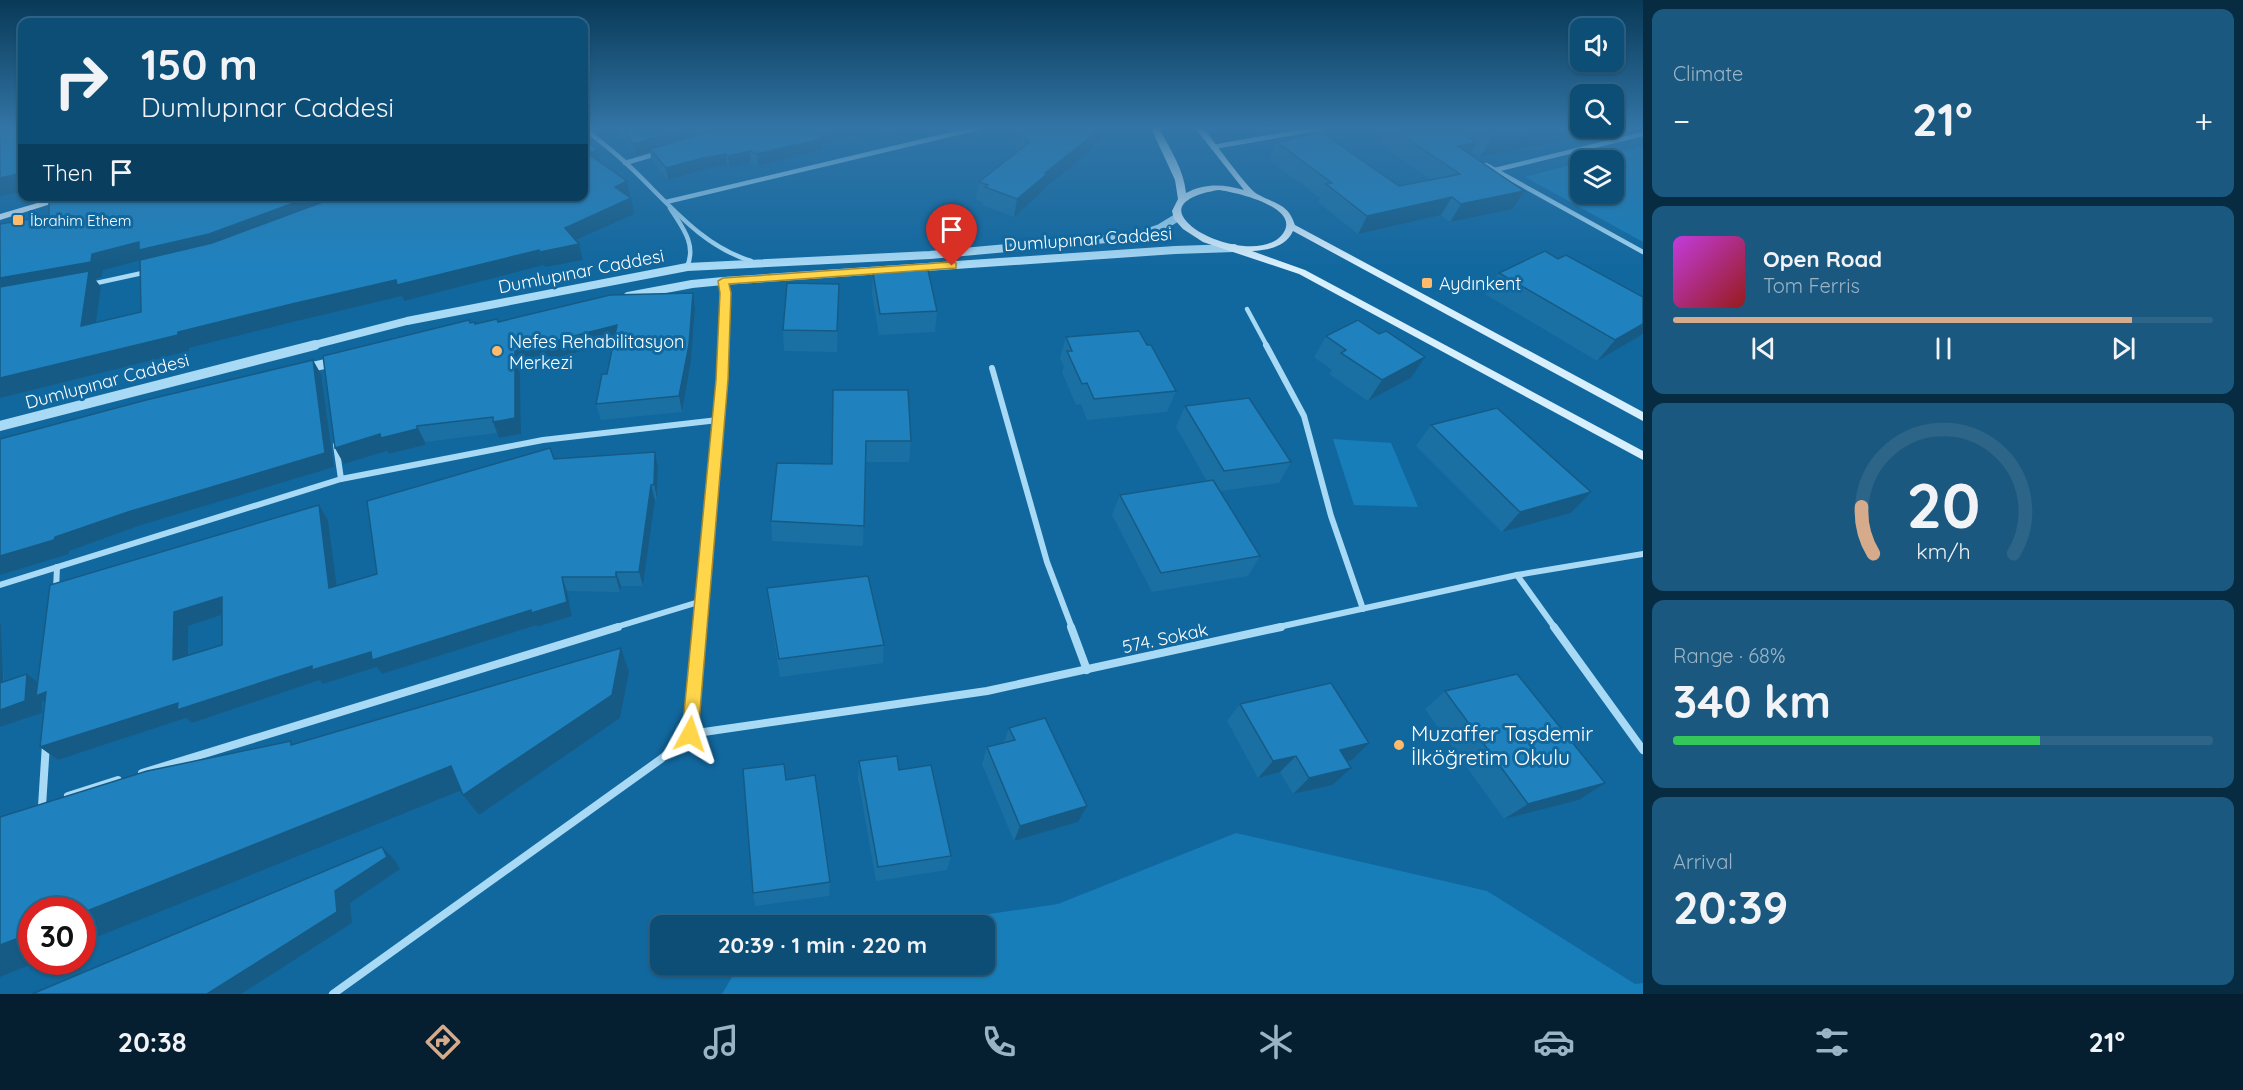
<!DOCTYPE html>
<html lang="en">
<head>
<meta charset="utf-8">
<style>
	body { margin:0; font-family:Quicksand,sans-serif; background:#1b587f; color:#f1f3f6; height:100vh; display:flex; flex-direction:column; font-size:22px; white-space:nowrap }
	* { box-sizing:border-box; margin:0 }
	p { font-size:20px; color:#9ab4c6 }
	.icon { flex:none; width:33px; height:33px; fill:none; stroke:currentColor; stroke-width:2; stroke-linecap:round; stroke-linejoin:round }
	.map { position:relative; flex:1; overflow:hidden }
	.details { display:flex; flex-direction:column; gap:9px; padding:9px; background:#072b41; width:600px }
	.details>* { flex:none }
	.banner { position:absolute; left:18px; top:18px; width:570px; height:183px; border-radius:12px; box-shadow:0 2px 4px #0004,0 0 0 2px #2d6589; background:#0d4e77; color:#f1f3f6; overflow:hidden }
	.tools { position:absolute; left:1570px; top:18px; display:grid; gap:12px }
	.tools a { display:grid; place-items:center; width:54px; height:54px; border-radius:12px; background:#0d4e77; box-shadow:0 2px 4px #0004,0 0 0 2px #2d6589; font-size:30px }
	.speed { position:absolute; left:18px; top:897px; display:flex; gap:12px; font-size:30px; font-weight:700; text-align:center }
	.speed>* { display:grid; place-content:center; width:78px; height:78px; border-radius:50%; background:#0d4e77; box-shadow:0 2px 4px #0004,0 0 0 2px #2d6589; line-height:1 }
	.speed .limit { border:9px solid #d22; background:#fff; color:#111 }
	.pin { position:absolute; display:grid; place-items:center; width:51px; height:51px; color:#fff; margin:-62px -26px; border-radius:50% 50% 50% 0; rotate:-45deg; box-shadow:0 0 6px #0007 }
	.pin .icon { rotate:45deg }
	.me { position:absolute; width:66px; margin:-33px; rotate:5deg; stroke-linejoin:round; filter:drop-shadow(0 0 4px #0008) }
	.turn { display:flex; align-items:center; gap:21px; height:126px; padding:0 24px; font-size:27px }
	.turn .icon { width:78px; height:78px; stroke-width:2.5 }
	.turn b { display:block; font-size:42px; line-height:51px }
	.then { display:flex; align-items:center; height:57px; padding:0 24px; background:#0003; gap:12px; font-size:22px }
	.big { font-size:45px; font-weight:800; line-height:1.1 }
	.details .tile { flex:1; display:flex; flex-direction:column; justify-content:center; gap:9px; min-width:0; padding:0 21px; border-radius:12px; background:#1b587f }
	.details .dial { align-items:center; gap:0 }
	.dial svg { height:156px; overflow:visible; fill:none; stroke:#2d6589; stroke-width:7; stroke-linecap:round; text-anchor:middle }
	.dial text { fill:#f1f3f6; stroke:none }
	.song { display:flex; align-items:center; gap:18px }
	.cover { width:72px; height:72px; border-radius:9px; background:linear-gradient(135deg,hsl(290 70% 55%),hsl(0 70% 35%)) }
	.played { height:6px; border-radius:3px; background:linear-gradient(90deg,#d6ab8b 85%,#2d6589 85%) }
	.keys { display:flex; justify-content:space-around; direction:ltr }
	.heat { display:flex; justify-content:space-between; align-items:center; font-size:33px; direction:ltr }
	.charge { height:9px; border-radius:4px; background:linear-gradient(90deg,#34c759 68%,#2d6589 0) }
	.trip { position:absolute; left:650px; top:915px; width:345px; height:60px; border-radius:12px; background:#0d4e77; box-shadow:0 2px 4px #0004,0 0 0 2px #2d6589; font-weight:800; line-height:60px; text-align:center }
	.tab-bar { display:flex; height:96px; justify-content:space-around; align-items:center; background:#051f30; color:#9ab4c6 }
	.tab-bar .icon { width:42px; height:42px }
	.tab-bar .on { color:#d6ab8b }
	.tab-bar b { font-size:27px; color:#f1f3f6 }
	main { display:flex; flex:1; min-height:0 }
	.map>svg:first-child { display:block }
	.green { fill:#187eb9 }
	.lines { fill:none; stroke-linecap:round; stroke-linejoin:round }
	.minor-far2 { stroke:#a8d9f5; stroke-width:4.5 }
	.minor-far1 { stroke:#a8d9f5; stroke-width:6 }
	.minor { stroke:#a8d9f5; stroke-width:8 }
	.tertiary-far1 { stroke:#a8d9f5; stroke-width:8 }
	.tertiary { stroke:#a8d9f5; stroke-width:10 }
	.secondary { fill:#d8effe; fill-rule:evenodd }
	.wall { fill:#1b70a3; fill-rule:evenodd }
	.shaded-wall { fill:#165b85 }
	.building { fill:#1f82be; stroke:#165b85; stroke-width:1.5; fill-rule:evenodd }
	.route { fill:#ffd54a; stroke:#a68a30; stroke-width:1.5 }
	.poi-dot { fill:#ffba6c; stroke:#11689f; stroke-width:2 }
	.labels { text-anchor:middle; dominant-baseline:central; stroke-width:6; stroke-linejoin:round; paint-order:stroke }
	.far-poi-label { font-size:15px; fill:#fff; stroke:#11689f; text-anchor:start }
	.street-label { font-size:18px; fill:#fff; stroke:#11689f }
	.poi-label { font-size:18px; fill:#fff; stroke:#11689f; text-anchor:start }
	.near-poi-label { font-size:21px; fill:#fff; stroke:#11689f; text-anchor:start }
</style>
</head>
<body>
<main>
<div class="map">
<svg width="1643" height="994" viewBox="0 0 1643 994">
	<rect width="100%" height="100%" fill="#11689f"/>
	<!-- green -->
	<g class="green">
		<polygon points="1643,146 1643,242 1525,177 1581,162 1581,194 1614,194 1614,160 1588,160"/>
		<polygon points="1333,439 1391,443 1418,507 1354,505"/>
		<polygon points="1236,833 1487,891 1635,984 1643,983 1643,994 722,994 739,965 984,964 984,926 914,925 1058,904"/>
	</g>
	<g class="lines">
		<!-- minor-far2 -->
		<g class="minor-far2">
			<path d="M584,128c14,12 29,23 43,36 39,36 72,81 124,97"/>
			<polyline points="1213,147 1321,128"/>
			<polyline points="625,163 656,154"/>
			<polyline points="1486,165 1643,252"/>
			<polyline points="1495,170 1643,134"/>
			<polyline points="666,202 978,128"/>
			<path d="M670,208c12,19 27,36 17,59"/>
			<polyline points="723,281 725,293 723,346"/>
			<polyline points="92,284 147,272"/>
			<polyline points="1247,309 1267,346"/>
		</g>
		<!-- minor-far1 -->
		<g class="minor-far1">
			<polyline points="1266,345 1304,416 1331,516 1363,609"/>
			<polyline points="992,368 1047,562 1072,628"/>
			<polyline points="336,445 341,479"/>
			<polyline points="1517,575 1555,628"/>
			<polyline points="0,585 341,479 543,440 718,420"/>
			<polyline points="56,590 57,567"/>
			<polyline points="613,628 702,601"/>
			<polyline points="700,628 723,345"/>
			<polyline points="1274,628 1517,575 1643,554"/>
		</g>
		<!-- minor -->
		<g class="minor">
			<polyline points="1071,627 1087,670"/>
			<polyline points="1554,627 1643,750"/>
			<polyline points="690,734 987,691 1281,627"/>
			<polyline points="690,734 700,627"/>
			<polyline points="142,773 618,627"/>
			<polyline points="68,796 118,780"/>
			<polyline points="42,806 46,744"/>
			<polyline points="333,994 661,759 690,734"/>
		</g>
		<!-- tertiary-far1 -->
		<g class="tertiary-far1">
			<polyline points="628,296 692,284 723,281 1175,250 1234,248"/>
			<polyline points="310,346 407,321 687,267 930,255 1107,239 1143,234 1160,228 1178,217"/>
		</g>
		<!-- tertiary -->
		<g class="tertiary">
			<polyline points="303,369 338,361"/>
			<polyline points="0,426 315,345"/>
		</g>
		<!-- secondary -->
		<g class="secondary">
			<path d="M1151,128h8c11,21 25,42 27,65 19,-10 38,-9 58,-3l-49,-62h8c11,13 43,59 54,66 18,10 31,9 38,31l348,187v9l-350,-190c-7,16 -25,19 -41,20l53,19 338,181v9l-344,-186 -96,-32 -20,-13 -9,-10 -2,-8 6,-12 -3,-19zM1219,190c16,2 87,18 62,46 -21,22 -77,5 -94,-14 -20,-21 17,-30 32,-32z"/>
			<polygon points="61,196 76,196 0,220 0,214"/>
		</g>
	</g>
	<!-- wall -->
	<g class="wall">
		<polygon points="616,128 928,128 889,139 879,130 822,144 822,150 758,166 750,163 729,168 727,165 704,170 668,180 651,160 650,151 635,156"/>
		<polygon points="1030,128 1105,128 1102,139 1091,148 1090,151 1044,189 1043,191 1014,217 982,205 983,202 976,200 979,182 1016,152 1019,137"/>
		<polygon points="1384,128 1626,128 1625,129 1480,157 1471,152 1470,154 1524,191 1513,209 1450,222 1441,215 1358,234 1318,202 1320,198 1269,160 1277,142 1399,186 1432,180 1377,142"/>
		<polygon points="1558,259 1640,336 1597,361 1485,294 1499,273"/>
		<polygon points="873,273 937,311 935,332 879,335 872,294"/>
		<polygon points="839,284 837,352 784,351 783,330"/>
		<polygon points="693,293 695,309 691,361 682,412 601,420 596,404 607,374 614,343 520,367 521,434 499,438 497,433 425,442 425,445 389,454 387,451 344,464 335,448 470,323 476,324 498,322"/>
		<polygon points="1326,336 1411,378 1368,401 1329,374 1332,370 1314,357"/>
		<polygon points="1066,337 1147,345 1176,391 1167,412 1087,420 1081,404 1076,405 1062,372 1064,366 1060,358"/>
		<polygon points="833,390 911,441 909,462 865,462 863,546 772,541 771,521 832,464"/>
		<polygon points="1185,406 1291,462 1279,483 1220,491 1260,556 1248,576 1152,592 1112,515 1120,495 1207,481 1176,427"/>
		<polygon points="1431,425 1591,492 1571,513 1502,532 1416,446"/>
		<path d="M554,459l104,9 -1,31 -2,1 -12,86h-22l-1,6 -53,-1 5,25 -35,11v-2l-155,49 -5,-7 -54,17 -3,-4 -128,43 -6,-5 -128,42 -18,-13 5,-45 -3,-2v13l-42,14v-103l1,1 3,57 23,-8 11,8 290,-162 9,66 40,-12zM222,615v30l-34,10v-29z"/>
		<polygon points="767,588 884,645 883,663 780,677 769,608"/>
		<polygon points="1445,691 1579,800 1504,819 1425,709"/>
		<polygon points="1240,704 1352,760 1346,761 1351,768 1333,785 1293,794 1280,772 1258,778 1227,721"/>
		<polygon points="1009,728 1078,822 1014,841 982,764 987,747 1004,742"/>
		<polygon points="859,761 899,770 951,856 947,870 876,881 858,778"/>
		<polygon points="786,780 830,882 829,896 755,906 753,893"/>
	</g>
	<!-- shaded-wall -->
	<g class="shaded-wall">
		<polygon points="689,128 732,128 650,149 650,151 635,156 633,144"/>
		<polygon points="840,128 879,128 879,130 822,144 822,150 758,166 757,154 818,134"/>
		<polygon points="889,128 928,128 889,139"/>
		<polygon points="1098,128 1105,128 1102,139 1091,148 1090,151 1044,189 1043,191 1014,217 1017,199 1045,173"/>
		<polygon points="1538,128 1626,128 1625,129 1480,157 1492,137"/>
		<polygon points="1477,142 1467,160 1458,146"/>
		<polygon points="598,150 601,165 587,153"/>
		<polygon points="750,151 750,163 729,168 728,156"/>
		<polygon points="726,154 727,165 704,170 668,180 666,168 703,158"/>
		<polygon points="22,173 22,191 0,196 0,178"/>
		<polygon points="627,181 630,197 618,202 615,187"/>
		<polygon points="1524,191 1513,209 1450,222 1461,204"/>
		<polygon points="313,196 362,196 219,250 145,259 103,270 102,277 95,279 101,287 93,342 0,295 0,278"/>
		<polygon points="1452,197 1441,215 1358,234 1367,216"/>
		<polygon points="631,198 634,214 569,243 565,228"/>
		<polygon points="579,244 583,260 545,267 540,252"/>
		<polygon points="539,250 544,265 404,301 402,296 301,320 189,348 189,351 0,398 0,378 292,304 396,280"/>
		<polygon points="693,293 695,309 691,361 682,412 679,396"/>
		<polygon points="1643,324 1643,333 1640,336 1597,361 1615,340"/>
		<polygon points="617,325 621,341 520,367 521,434 499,438 493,422 515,351"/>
		<polygon points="1425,357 1411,378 1368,401 1382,380"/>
		<polygon points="313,360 321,374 334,467 141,525 69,551 69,554 0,575 0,556 55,537"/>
		<polygon points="417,426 425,442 425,445 389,454 387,451 344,464 335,448 380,434"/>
		<polygon points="655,452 658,468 657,499 654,484"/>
		<polygon points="651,485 655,500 643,586 639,572"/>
		<polygon points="1591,492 1571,513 1502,532 1520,512"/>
		<polygon points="319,505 328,520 339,602 329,588"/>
		<polygon points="616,572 621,586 620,592 616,577"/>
		<polygon points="562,577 567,591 572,616 537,627 537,625 382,674 377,667 323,684 320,680 192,723 186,718 58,760 40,747"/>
		<polygon points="222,597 234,611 188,626 188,673 173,660 174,612"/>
		<polygon points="0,624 1,625 4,699 0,696"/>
		<polygon points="621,648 629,672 620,718 479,815 463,795"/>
		<polygon points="27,674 43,686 54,709 42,700 42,713 0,727 0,710"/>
		<polygon points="1369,743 1352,760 1323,767 1340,750"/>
		<polygon points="1296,756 1280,772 1258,778 1273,761"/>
		<polygon points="451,766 467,788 82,943 82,913"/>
		<polygon points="1351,768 1333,785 1293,794 1309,778"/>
		<polygon points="1605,783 1579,800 1504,819 1528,804"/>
		<polygon points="1087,806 1078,822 1014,841 1020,826"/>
		<polygon points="382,847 395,860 400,869 350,903 352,923 241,994 207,994 335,891"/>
		<polygon points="32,933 32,962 37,962 0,977 0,945"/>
	</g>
	<!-- building -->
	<g class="building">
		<polygon points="0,128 22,128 22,173 0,178"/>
		<polygon points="622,128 689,128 633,144"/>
		<polygon points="723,128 840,128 818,134 822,139 757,154 750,151 728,156 726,154 703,158 666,168 650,149"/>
		<polygon points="1030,128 1098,128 1093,132 1094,134 1045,173 1047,174 1017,199 985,187 988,185 979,182 1028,143 1029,141 1019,137"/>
		<polygon points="1391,128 1451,128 1477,142 1458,146 1524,191 1461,204 1452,197 1367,216 1326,184 1332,183 1277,142 1321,132 1399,186 1460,174"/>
		<polygon points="1476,128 1538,128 1492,137"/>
		<polygon points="584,139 598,150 587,153 627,181 615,187 631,198 565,228 579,244 540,252 539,250 397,285 396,280 292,304 178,332 178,335 0,378 0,287 89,271 81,326 141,312 140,260 212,243 339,196 584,196"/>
		<polygon points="49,196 313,196 209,234 139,250 139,242 92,254 91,262 0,278 0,224 49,216"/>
		<polygon points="1545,251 1558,259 1566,255 1643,297 1643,324 1615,340 1499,273"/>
		<polygon points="928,270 937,311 880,314 873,273"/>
		<polygon points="787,283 839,284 837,331 783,330"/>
		<polygon points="693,293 689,345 679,396 596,404 602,374 607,374 617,325 515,351 515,418 493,422 493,417 417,426 417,429 381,438 380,434 335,448 323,356 469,320 470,323 475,322 475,324 497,319 498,322 610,295"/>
		<polygon points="1358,320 1379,334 1386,331 1425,357 1382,380 1341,353 1346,350 1326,336"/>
		<polygon points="1139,331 1147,345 1151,345 1176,391 1094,399 1087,383 1082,384 1067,351 1072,351 1066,337"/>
		<polygon points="313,360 325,453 128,512 55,537 54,540 0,556 0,439 146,400"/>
		<polygon points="833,390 908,390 911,441 866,441 864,526 771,521 777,463 832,464"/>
		<polygon points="1249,398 1291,462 1224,471 1185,406"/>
		<polygon points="1497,408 1591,492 1520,512 1431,425"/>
		<path d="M550,448l4,11 101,-7 -1,32 -3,1 -12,87h-23v5h-54l5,25 -36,11v-3l-159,50 -1,-8 -59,18v-4l-135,44 1,-7 -138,44 6,-55 -10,4 14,-111 269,-80 10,83 48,-14 -10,-73zM222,597v48l-49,15 1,-48z"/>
		<polygon points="1213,480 1260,556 1161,573 1120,495"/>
		<polygon points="868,576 884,645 779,659 767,588"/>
		<polygon points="621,648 612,695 463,795 451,766 82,913 82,910 32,910 32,933 0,945 0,817 147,771 291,741 291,745"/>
		<polygon points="27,674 25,701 0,710 0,683"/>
		<polygon points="1517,674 1605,783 1528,804 1445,691"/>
		<polygon points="1331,683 1369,743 1340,750 1351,768 1309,778 1296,756 1273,761 1240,704"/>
		<polygon points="1045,718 1087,806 1020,826 987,747 1015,740 1009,728"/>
		<polygon points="897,756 899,770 931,765 951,856 878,867 859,761"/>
		<polygon points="784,764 786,780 815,775 830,882 753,893 743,769"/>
		<polygon points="382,847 387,857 335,891 337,912 207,994 32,994"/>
	</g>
	<!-- sky -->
	<linearGradient id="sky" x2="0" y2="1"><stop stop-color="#093957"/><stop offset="0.48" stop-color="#3275a6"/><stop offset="1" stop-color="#3275a6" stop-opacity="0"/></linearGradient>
	<rect width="1643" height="267" fill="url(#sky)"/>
	<!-- route -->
	<polygon class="route" points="952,262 956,263 956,268 729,284 731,293 728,380 698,734 696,739 690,742 684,739 682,734 716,380 720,293 718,281 723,278"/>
	<!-- markers -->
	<g class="poi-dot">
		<rect x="12" y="214" width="12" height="12" rx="3"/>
		<rect x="1421" y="277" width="12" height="12" rx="3"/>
		<circle cx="497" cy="351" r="6"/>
		<circle cx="1399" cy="745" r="6"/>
	</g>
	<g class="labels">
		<!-- far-poi labels -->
		<g class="far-poi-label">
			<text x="30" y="220">İbrahim Ethem</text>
		</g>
		<!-- street labels -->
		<g class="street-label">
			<text transform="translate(1088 239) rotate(-4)">Dumlupınar Caddesi</text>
			<text transform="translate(581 271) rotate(-11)">Dumlupınar Caddesi</text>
			<text transform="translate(107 381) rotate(-15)">Dumlupınar Caddesi</text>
			<text transform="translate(1165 638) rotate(-12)">574. Sokak</text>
		</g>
		<!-- poi labels -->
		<g class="poi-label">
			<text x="1439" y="283">Aydınkent</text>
			<text x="509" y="341">Nefes Rehabilitasyon<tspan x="509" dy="21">Merkezi</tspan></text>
		</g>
		<!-- near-poi labels -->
		<g class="near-poi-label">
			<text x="1411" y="733">Muzaffer Taşdemir<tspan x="1411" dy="24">İlköğretim Okulu</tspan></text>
		</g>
	</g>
</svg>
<div class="tools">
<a><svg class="icon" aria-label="sound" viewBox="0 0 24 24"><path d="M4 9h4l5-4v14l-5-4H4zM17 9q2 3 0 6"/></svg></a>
<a><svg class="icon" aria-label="search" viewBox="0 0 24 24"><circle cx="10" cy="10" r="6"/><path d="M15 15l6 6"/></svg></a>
<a><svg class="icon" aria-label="layers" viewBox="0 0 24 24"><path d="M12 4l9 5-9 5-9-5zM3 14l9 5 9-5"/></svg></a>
</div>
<div class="speed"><div class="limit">30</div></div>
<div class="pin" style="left:952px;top:266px;background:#d93025"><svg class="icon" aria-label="arrive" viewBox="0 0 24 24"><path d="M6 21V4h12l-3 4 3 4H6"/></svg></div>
<svg class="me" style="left:690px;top:734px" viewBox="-20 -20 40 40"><path d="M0-17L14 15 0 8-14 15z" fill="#ffd54a" stroke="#fff" stroke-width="4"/></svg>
<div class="trip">20:39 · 1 min · 220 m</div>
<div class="banner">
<div class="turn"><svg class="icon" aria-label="right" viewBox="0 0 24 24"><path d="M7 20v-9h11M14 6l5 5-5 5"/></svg><div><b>150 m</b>Dumlupınar Caddesi</div></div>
<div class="then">Then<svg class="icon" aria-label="arrive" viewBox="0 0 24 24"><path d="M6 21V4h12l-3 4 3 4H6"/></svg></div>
</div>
</div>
<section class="details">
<div class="tile"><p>Climate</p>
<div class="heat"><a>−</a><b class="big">21°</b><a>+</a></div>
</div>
<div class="tile">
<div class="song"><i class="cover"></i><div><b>Open Road</b><p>Tom Ferris</p></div></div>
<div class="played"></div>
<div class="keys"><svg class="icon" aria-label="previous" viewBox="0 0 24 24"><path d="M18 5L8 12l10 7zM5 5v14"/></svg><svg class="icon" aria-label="pause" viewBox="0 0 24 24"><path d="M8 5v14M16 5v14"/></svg><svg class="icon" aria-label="next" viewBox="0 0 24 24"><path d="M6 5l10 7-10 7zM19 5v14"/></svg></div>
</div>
<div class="tile dial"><svg viewBox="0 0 100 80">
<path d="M14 69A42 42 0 1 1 86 69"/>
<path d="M14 69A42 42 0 0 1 8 45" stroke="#d6ab8b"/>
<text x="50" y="56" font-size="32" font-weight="700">20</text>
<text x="50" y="72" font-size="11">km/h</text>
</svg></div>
<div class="tile"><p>Range · 68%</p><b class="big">340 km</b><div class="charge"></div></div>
<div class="tile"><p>Arrival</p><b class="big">20:39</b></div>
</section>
</main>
<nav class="tab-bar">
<b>20:38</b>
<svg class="icon on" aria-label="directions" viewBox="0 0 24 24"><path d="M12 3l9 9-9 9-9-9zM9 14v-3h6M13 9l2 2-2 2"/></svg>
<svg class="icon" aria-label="music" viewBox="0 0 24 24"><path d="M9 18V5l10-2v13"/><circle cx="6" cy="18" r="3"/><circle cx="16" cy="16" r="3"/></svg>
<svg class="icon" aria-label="phone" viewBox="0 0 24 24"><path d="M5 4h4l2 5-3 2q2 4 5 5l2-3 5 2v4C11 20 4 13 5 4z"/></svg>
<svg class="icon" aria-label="climate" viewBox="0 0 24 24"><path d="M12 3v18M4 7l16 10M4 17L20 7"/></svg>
<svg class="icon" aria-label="car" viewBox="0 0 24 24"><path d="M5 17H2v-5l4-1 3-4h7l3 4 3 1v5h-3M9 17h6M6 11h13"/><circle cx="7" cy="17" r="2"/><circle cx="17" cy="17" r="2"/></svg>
<svg class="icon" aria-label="filters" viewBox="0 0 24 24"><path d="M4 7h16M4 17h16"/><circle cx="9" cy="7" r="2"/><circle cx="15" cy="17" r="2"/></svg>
<b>21°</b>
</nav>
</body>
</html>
